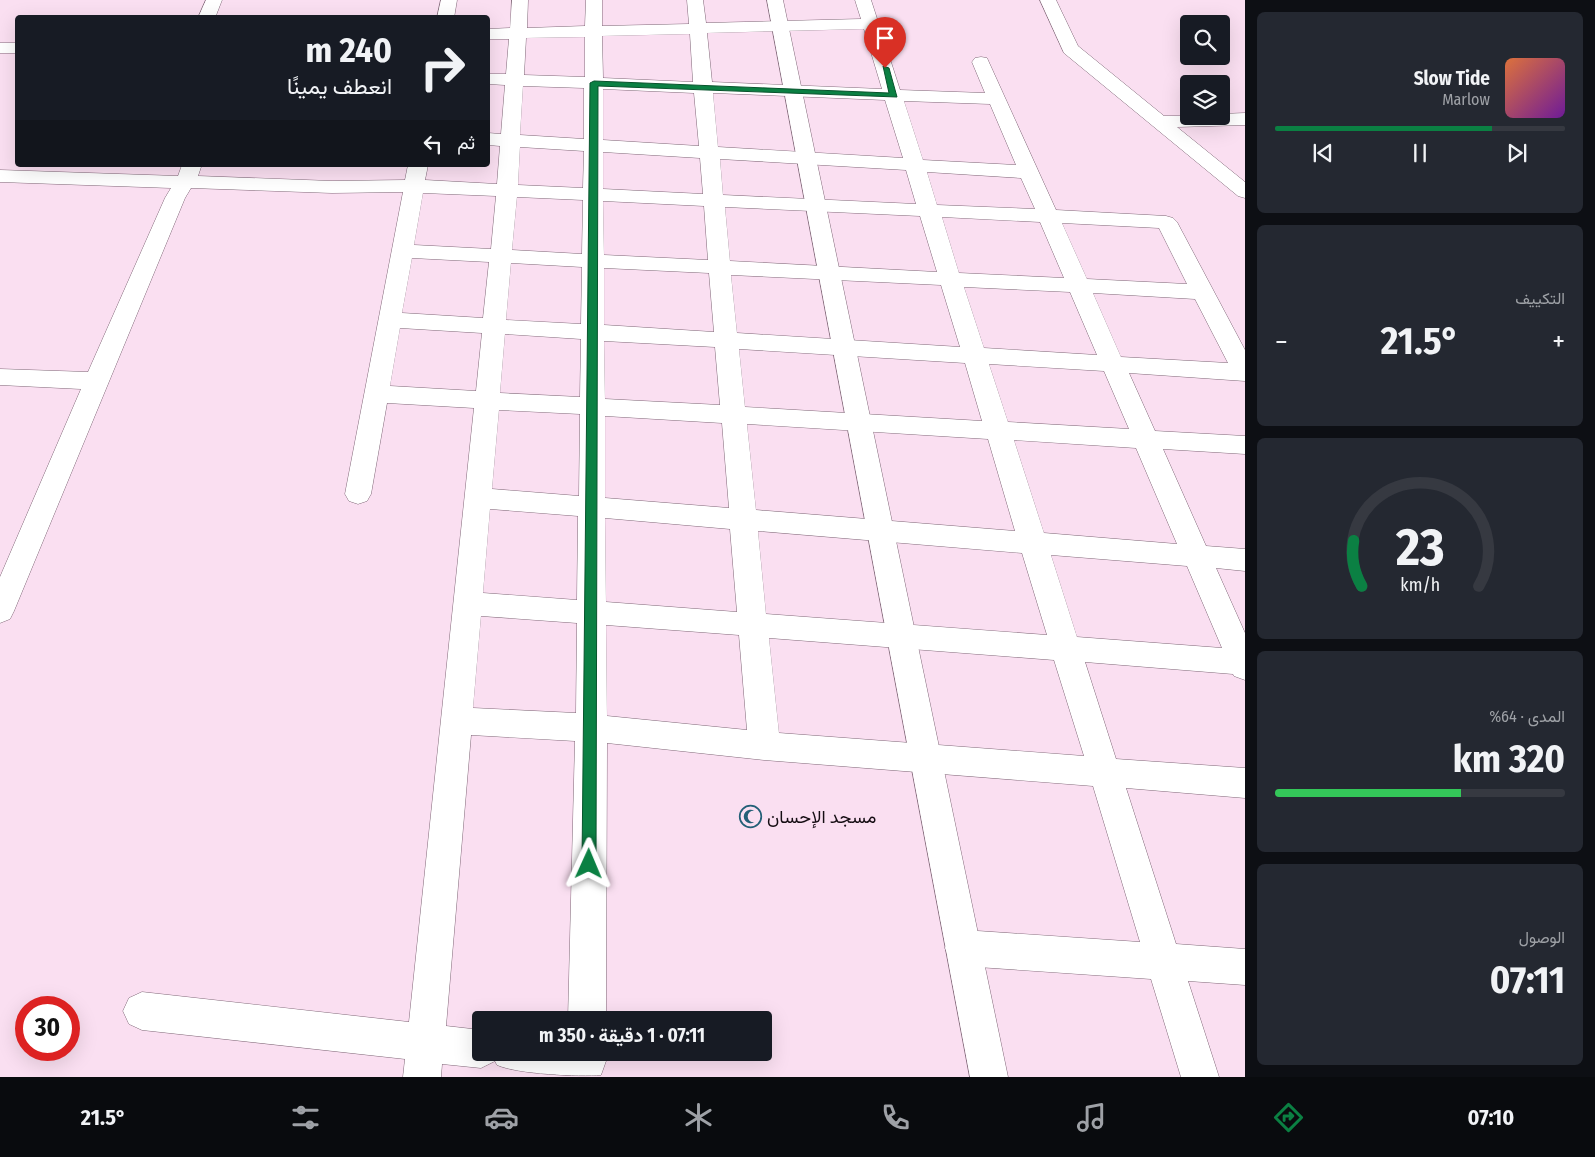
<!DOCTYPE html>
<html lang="ar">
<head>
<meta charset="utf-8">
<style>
	body { margin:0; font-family:"Fira Sans Condensed",Vazirmatn,sans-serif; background:#242831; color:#f1f3f6; direction:rtl; height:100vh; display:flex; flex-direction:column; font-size:19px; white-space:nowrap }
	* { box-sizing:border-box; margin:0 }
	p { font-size:16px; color:#9ea1a6 }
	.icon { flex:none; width:28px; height:28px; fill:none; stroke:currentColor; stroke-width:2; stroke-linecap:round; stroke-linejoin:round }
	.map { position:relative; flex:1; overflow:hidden; direction:ltr }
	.panel { display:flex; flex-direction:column; gap:12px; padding:12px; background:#0d0f14; width:350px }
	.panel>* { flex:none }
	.guide { position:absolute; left:15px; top:15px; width:475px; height:152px; border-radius:5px; box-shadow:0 5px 20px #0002; direction:rtl; background:#171b24; color:#f1f3f6; overflow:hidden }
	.buttons { position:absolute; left:1180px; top:15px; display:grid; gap:10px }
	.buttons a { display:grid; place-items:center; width:50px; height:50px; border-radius:5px; background:#171b24; box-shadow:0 5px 20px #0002; font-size:25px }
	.speed { position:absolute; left:15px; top:996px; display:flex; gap:10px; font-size:25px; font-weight:700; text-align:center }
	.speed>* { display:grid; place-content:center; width:65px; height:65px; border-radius:50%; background:#171b24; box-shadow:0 5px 20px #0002; line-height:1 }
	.speed .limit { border:8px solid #d22; background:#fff; color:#111 }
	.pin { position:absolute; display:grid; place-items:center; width:42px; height:42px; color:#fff; margin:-51px -21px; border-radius:50% 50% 50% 0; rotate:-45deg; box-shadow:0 0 5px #0007 }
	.pin .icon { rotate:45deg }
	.me { position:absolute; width:55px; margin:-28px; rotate:1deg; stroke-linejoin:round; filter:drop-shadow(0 0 4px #0008) }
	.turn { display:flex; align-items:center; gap:18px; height:105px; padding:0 15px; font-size:22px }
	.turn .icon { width:65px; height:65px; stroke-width:2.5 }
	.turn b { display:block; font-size:35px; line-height:42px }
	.then { display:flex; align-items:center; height:48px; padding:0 15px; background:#0003; gap:10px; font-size:19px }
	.big { font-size:38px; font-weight:700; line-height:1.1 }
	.panel .widget { flex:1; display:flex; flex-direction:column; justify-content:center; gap:8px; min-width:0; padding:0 18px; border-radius:8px; background:#242831 }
	.panel .dial { align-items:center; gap:0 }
	.dial svg { height:130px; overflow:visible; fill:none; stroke:#363941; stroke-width:7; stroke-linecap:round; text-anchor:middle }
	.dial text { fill:#f1f3f6; stroke:none }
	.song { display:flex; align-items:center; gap:15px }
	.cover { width:60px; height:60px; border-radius:8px; background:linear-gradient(135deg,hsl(20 70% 55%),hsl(280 70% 35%)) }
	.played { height:5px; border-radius:2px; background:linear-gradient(90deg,#0b8043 75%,#363941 75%) }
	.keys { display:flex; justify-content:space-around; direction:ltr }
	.heat { display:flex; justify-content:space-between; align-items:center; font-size:28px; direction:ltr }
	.charge { height:8px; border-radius:4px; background:linear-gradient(90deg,#34c759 64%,#363941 0) }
	.trip { position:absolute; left:472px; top:1011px; width:300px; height:50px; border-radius:5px; background:#171b24; box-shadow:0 5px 20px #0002; font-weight:700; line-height:50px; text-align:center; direction:rtl }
	.tab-bar { display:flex; height:80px; justify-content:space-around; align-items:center; background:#090b0e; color:#9ea1a6 }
	.tab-bar .icon { width:35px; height:35px }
	.tab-bar .selected { color:#0b8043 }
	.tab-bar b { font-size:22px; color:#f1f3f6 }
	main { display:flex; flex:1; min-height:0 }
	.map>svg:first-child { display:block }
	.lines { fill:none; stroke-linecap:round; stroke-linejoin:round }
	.street-casing { stroke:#806878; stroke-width:1 }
	.secondary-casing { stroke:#806878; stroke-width:1 }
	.street { fill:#fff; fill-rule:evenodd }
	.secondary { fill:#fff; fill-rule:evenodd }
	.route { fill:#0b8043; stroke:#07532c }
	.labels { text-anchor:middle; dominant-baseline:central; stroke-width:4.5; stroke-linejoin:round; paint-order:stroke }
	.near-poi-label { font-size:18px; fill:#150d13; stroke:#fadff1; text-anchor:start }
</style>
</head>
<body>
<main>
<section class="panel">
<div class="widget">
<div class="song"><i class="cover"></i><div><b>Slow Tide</b><p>Marlow</p></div></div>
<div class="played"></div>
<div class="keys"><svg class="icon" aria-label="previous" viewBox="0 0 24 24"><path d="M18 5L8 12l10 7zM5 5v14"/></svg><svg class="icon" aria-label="pause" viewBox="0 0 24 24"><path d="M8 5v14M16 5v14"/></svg><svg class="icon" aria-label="next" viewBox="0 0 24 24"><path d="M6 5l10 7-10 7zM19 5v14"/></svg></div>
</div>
<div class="widget"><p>التكييف</p>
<div class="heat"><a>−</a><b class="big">21.5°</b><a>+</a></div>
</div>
<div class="widget dial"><svg viewBox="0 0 100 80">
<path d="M14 69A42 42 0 1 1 86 69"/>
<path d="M14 69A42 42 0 0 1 9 41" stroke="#0b8043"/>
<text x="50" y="56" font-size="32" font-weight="700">23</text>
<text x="50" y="72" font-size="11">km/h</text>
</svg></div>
<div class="widget"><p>المدى · 64%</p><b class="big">320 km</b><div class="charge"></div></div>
<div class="widget"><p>الوصول</p><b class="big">07:11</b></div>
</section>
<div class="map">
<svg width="1245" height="1077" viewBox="0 0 1245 1077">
	<rect width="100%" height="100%" fill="#fadff1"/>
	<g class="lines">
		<defs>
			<g id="street">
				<polygon points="206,0 222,0 215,18 198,18"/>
				<polygon points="441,0 457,0 454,18 437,18"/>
				<path d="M512,0h16l-1,28 58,-2 1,-26h16v26l87,-2 -2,-24h16l3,23 155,-4 -6,-19h16l29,90 85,3 -13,-31 3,-4 6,-1 6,1 69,152 110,6 7,2 4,4 68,128v31l-116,-8 26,58 90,5v18l-82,-5 43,97 39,3v22l-29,-3 29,65v47l-11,-4 -1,-2 -148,-12 31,97 129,9v30l-119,-10 50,156 69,5v36l-57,-4 31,96h-38l-30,-98 -188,-13 -13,-5 -5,-13 5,-13 13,-5 177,12 -47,-156 -329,-26 -157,-17 -1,277h-38l7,-279 -104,-6 -25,291 35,4v22h122l3,9 -5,14c-21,2 -84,-1 -104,-10l-2,-4 -14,7 -39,-4 -1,13h-38l2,-18 -263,-29 -13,-6 -6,-13 6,-13 13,-6 267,30 65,-614 -87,-5 -16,91 -4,7 -9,3 -9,-3 -4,-7 58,-302 -71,1 -141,-5 -6,10 -171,413 -4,8 -10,4v-46l81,-188 -81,-4v-16l88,3 77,-174 6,-10 -171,-6v-12l178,6 4,-11h18l1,2 -3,9 134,5 73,-1 3,-15h20l-3,15 72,4 3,-38 -12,-1v-12l13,1 4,-49 -17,-1v-10h18l3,-35h-21v-10l22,-1zM864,29l18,60 -170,-7 -5,-49zM690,34l3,48 -90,-4 -1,-42zM585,37v40l-61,-2 2,-37zM523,86l61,2v51l-64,-4zM603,89l91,4 5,53 -96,-6zM713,93l172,7 18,58 -185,-11zM904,101l86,3 26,61 -93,-5zM520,147l64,4 -1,37 -65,-3zM603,152l97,6 3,36 -100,-5zM720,159l186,11 10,34 -193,-9zM927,172l94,6 14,31 -98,-4zM423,193l73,3 -5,53 -77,-4zM517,197l66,3 -1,54 -70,-4zM603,201l101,5 4,54 -104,-5zM725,207l195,9 17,56 -207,-11zM942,217l98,5 24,56 -105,-5zM1062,223l97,5 28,56 -100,-5zM412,258l77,4 -6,56 -81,-5zM511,263l71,4 -1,57 -75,-4zM604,268l105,5 5,59 -110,-7zM731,275l210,10 19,62 -223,-14zM964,287l106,5 27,63 -113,-7zM1093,293l102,6 33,64 -107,-6zM400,328l82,5 -6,58 -86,-5zM505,334l76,5 -1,58 -80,-4zM604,341l111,6 5,58 -115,-6zM739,349l226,14 17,58 -237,-14zM989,364l115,7 25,58 -121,-7zM499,410l81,4 -1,82 -87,-7zM605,416l117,7 7,85 -124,-10zM747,424l241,15 27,92 -259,-21zM1014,440l122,8 41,96 -133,-11zM490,509l88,7 -1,84 -94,-7zM605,518l125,11 7,83 -131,-10zM758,531l264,22 25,82 -281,-21zM1051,555l136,11 35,82 -145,-11zM481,616l96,7 -1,90 -103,-5zM606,625l133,10 8,95 -140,-14zM769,638l285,22 30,96 -305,-23z"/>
				<polygon points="1040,0 1056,0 1078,46 1164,116 1221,116 1221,114 1245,113 1245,125 1177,127 1245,182 1245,198 1238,196 1064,53"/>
				<rect x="0" y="43" width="18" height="10"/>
			</g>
			<polygon id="secondary" points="767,0 783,0 1008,1077 970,1077"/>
		</defs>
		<!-- street casing -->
		<use href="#street" class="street-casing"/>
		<!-- secondary casing -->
		<use href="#secondary" class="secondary-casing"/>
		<!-- street -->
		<use href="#street" class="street"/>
		<!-- secondary -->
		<use href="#secondary" class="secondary"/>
	</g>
	<!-- route -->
	<polygon class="route" points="883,66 889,68 897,97 598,86 596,864 594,869 589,871 584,869 582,864 590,83 594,81 889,93"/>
	<!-- icons -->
	<defs>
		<symbol id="mosque-ring" viewBox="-11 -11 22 22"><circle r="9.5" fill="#fadff1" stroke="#235f77" stroke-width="1.5"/><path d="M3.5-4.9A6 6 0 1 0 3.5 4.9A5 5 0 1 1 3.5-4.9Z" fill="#235f77"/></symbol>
	</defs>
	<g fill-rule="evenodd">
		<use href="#mosque-ring" x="738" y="804" width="25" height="25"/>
	</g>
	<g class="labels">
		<!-- near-poi labels -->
		<g class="near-poi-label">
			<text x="767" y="817">مسجد الإحسان</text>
		</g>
	</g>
</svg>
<div class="buttons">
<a><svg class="icon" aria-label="search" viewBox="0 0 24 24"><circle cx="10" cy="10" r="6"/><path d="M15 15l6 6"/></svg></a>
<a><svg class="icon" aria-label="layers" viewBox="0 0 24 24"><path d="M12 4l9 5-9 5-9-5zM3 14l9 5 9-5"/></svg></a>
</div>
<div class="speed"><div class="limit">30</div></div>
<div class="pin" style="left:885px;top:68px;background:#d93025"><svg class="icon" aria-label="arrive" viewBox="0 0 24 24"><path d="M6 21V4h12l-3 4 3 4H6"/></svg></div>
<svg class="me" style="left:589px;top:864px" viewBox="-20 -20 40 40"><path d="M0-17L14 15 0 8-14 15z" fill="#0b8043" stroke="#fff" stroke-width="4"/></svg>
<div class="trip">07:11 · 1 دقيقة · 350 m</div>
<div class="guide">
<div class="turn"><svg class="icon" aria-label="right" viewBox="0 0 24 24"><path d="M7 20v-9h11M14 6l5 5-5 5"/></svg><div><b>240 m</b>انعطف يمينًا</div></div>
<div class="then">ثم<svg class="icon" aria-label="left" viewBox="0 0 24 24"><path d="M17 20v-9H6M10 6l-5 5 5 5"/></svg></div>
</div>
</div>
</main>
<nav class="tab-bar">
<b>07:10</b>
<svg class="icon selected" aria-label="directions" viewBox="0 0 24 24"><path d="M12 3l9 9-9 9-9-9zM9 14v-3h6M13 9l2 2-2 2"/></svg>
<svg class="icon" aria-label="music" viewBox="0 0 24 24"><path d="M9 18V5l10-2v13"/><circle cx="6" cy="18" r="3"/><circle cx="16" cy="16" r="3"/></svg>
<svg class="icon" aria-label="phone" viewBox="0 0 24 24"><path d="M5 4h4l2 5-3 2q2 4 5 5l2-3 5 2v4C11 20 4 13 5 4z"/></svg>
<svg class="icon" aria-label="climate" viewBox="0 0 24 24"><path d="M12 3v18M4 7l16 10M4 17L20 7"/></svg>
<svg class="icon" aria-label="car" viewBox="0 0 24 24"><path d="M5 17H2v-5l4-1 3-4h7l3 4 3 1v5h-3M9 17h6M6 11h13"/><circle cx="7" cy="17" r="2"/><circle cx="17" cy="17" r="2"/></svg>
<svg class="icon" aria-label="filters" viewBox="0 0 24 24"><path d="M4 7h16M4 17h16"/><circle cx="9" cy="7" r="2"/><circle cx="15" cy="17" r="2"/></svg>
<b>21.5°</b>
</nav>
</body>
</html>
